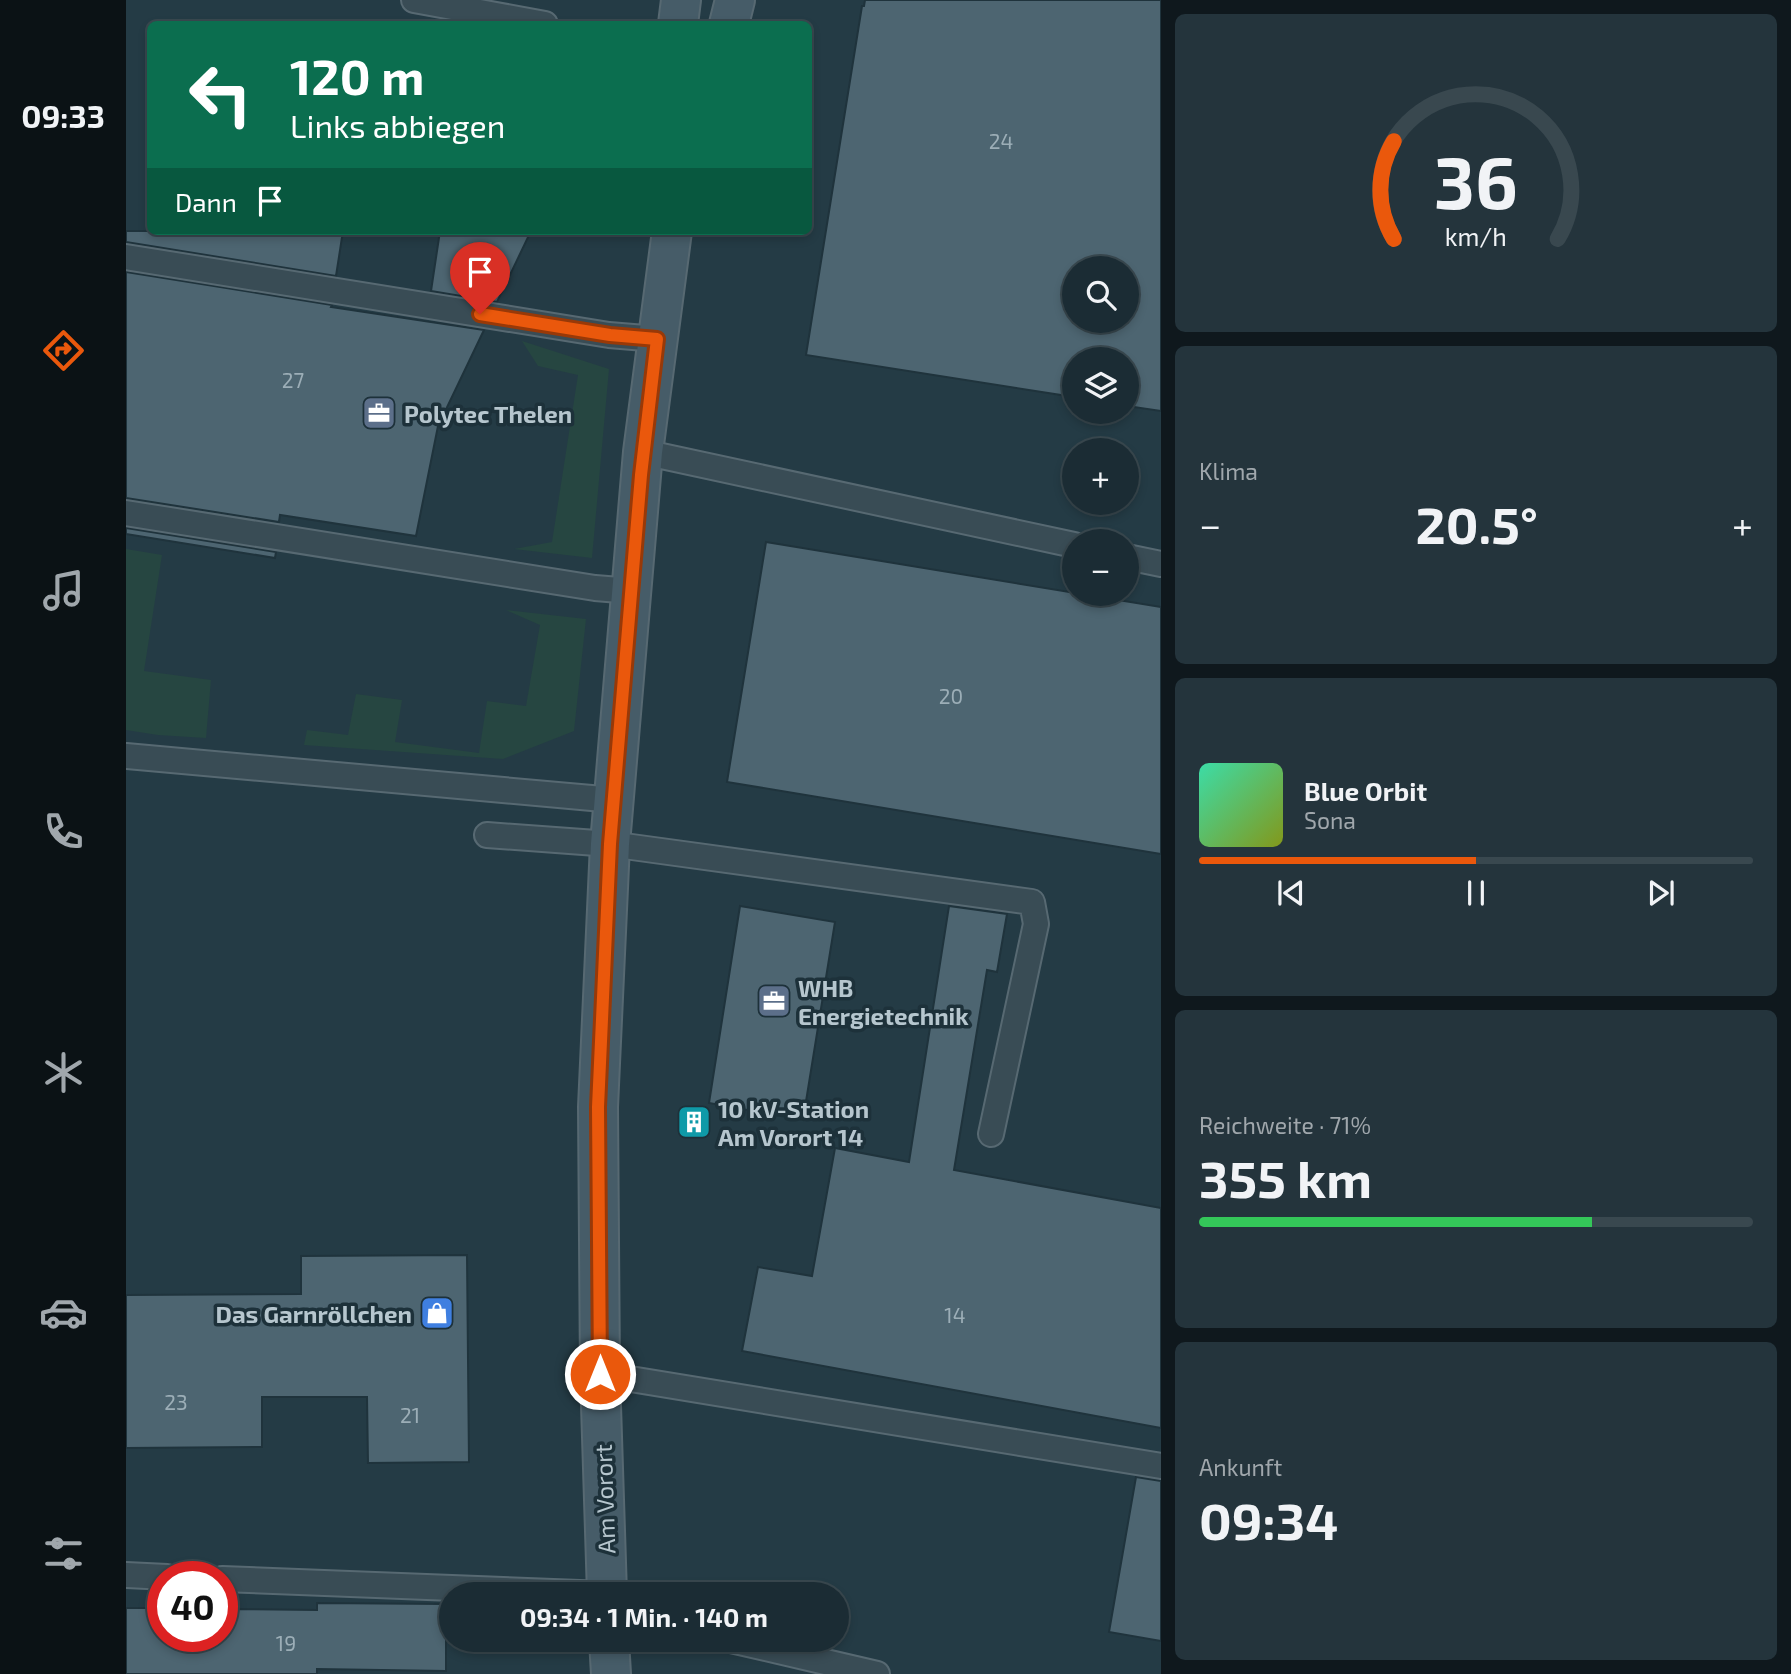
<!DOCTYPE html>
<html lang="de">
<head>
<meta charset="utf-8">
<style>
	body { margin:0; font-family:"Exo 2",sans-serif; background:#24343c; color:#f1f3f6; height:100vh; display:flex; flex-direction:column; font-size:26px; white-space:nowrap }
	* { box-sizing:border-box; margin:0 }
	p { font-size:23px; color:#a0a7ac }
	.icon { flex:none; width:38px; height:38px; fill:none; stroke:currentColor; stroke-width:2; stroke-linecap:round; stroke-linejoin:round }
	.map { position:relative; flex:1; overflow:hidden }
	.drawer { display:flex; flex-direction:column; gap:14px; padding:14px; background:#0f181d; width:630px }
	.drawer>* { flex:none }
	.hud { position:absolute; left:21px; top:21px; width:665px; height:214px; border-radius:10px; box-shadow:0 4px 10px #0003,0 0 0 2px #39484f; background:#0b6e4f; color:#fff; overflow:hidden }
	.tools { position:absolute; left:936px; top:256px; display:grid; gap:14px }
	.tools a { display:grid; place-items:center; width:77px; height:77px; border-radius:50%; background:#1b2c34; box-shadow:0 4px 10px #0003,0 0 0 2px #39484f; font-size:35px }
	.speed { position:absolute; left:21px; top:1561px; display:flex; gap:14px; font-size:35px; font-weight:700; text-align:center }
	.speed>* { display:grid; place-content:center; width:91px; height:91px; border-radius:50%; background:#1b2c34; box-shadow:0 4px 10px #0003,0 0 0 2px #39484f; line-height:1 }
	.speed .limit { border:10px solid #d22; background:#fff; color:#111 }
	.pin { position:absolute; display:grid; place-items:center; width:60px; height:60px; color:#fff; margin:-72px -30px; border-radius:50% 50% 50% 0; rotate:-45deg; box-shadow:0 0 7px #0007 }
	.pin .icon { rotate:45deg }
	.me { position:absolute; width:77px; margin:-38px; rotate:0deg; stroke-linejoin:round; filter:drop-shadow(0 0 5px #0008) }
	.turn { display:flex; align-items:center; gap:24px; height:147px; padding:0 28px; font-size:32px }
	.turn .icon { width:91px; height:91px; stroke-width:2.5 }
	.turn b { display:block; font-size:49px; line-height:60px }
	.then { display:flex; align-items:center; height:66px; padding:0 28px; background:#0003; gap:14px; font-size:26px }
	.big { font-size:52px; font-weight:700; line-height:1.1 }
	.drawer .card { flex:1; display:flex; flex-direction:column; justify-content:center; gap:10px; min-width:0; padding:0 24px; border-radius:10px; background:#24343c }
	.drawer .dial { align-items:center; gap:0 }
	.dial svg { height:182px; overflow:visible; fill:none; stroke:#39484f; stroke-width:7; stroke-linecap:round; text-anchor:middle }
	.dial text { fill:#f1f3f6; stroke:none }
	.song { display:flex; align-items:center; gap:21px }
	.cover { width:84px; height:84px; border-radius:10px; background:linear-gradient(135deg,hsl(160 70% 55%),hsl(70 70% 35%)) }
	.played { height:7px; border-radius:4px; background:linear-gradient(90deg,#ea580c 50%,#39484f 50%) }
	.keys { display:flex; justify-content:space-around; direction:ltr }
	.heat { display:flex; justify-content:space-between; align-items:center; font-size:38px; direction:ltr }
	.charge { height:10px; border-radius:5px; background:linear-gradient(90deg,#34c759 71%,#39484f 0) }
	.trip { position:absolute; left:313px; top:1582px; width:410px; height:70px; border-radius:35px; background:#1b2c34; box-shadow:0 4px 10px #0003,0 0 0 2px #39484f; font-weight:700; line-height:70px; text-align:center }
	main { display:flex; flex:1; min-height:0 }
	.menu { display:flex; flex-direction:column; width:126px; justify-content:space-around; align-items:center; background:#0b1215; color:#a0a7ac }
	.menu .icon { width:49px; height:49px }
	.menu .on { color:#ea580c }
	.menu b { font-size:32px; color:#f1f3f6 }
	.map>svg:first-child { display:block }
	.green { fill:#264641 }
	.building { fill:#4d6571; stroke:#1f333c; stroke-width:2; fill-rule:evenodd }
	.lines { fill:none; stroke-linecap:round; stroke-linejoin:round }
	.lane-casing { stroke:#576972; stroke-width:28 }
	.secondary-casing { stroke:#576972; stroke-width:42 }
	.lane { stroke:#394c55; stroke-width:24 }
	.secondary { stroke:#465c68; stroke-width:38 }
	.route-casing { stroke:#983908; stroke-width:18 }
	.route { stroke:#ea580c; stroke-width:12 }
	.labels { text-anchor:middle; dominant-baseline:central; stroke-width:7; stroke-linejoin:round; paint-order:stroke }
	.number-label { font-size:21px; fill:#9caeb7 }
	.poi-label { font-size:24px; font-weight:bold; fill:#b6c6ce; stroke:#1d313a; text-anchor:start }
	.street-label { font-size:24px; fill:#b6c6ce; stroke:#1d313a }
</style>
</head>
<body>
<main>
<nav class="menu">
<b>09:33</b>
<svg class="icon on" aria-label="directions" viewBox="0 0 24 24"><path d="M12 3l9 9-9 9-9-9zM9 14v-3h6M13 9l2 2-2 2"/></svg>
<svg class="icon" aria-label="music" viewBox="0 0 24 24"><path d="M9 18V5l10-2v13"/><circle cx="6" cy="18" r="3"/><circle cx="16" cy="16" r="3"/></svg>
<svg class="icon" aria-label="phone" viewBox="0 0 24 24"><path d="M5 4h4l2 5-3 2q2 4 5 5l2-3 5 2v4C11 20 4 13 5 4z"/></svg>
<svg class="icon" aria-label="climate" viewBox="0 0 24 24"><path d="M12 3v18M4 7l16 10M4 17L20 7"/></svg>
<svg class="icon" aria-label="car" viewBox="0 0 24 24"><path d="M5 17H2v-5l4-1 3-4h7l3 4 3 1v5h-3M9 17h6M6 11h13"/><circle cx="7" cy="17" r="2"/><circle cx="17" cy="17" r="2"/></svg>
<svg class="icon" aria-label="filters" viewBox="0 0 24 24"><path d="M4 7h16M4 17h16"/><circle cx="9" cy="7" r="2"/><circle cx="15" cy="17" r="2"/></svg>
</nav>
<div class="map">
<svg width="1035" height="1674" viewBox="0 0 1035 1674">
	<rect width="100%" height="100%" fill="#243b45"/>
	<!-- green -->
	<g class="green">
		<polygon points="396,341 483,369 466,558 388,549 426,542 452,375 412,366"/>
		<polygon points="0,549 36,555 18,671 85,680 80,738 32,735 0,730"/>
		<polygon points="380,610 460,619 448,731 377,759 178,745 181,730 222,735 230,694 276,700 269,742 353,753 361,701 400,706 414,625"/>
	</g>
	<!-- building -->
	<g class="building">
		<path d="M739,0h296v411l-34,-5v-47h-53v38l-268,-42 56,-349h2zM948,268h53v52h-53z"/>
		<polygon points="0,231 217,231 210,276 0,242"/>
		<polygon points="314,231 405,231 371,302 305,291"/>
		<polygon points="0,272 206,305 205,307 358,330 312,426 290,536 154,515 153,522 0,498"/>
		<polygon points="0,528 150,552 149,558 0,534"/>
		<polygon points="640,542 1035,607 1035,854 601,782"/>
		<polygon points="614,906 709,922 677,1120 583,1103"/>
		<polygon points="823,906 881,914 871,972 861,970 828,1170 1035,1208 1035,1428 616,1351 632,1267 686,1276 709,1148 783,1162"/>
		<polygon points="341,1255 343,1462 242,1463 241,1397 136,1397 136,1447 0,1448 0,1295 175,1294 175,1256"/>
		<polygon points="1010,1477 1035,1481 1035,1641 983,1632"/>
		<polygon points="191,1603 320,1604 320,1671 191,1669 191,1674 0,1674 0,1608 37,1608 37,1636 96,1636 96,1609 191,1610"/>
	</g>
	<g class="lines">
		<defs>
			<g id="lane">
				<polyline points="288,0 419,24"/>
				<polyline points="0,257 483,335 531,339"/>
				<polyline points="517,452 948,545"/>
				<polyline points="0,513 469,588 506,591"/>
				<polyline points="1001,557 1035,564"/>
				<polyline points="0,756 488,800"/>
				<polyline points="361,835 484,844 906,902 910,924 865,1134"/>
				<polyline points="474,1374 1035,1466"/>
				<polyline points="0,1575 41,1577"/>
				<polyline points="96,1579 480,1594"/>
				<polyline points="605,1640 751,1674"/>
			</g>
			<g id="secondary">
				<polyline points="552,24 555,0"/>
				<polyline points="603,24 609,0"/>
				<polyline points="481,1594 474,1374 472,1107 484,844 517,452 546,231"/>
				<polyline points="483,1640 485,1674"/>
			</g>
		</defs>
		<!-- lane casing -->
		<use href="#lane" class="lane-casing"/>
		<!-- secondary casing -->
		<use href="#secondary" class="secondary-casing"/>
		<!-- lane -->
		<use href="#lane" class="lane"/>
		<!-- secondary -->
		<use href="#secondary" class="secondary"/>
	</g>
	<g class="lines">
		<defs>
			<polyline id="route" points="354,314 484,335 531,339 515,475 484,844 472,1107 474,1374"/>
		</defs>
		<!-- route casing -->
		<use href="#route" class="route-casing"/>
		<!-- route -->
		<use href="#route" class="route"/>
	</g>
	<!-- icons -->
	<defs>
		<symbol id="office-square" viewBox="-11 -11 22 22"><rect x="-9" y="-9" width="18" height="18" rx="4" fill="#5c6f8a" stroke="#1d313a"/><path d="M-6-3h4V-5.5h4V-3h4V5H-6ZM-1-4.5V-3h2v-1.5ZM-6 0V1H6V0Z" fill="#fff"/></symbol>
		<symbol id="building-square" viewBox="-11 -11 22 22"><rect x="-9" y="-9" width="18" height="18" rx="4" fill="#0f9aa8" stroke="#1d313a"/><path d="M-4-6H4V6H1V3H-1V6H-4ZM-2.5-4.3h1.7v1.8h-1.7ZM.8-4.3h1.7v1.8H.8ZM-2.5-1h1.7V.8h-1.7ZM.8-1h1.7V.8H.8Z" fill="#fff"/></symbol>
		<symbol id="shop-square" viewBox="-11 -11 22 22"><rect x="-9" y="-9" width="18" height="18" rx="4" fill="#3f7fe0" stroke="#1d313a"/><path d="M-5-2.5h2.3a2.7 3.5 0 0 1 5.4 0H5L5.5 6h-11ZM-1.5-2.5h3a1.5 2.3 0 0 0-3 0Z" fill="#fff"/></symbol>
	</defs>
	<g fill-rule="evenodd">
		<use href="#office-square" x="234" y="394" width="38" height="38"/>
		<use href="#office-square" x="629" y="982" width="38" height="38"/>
		<use href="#building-square" x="549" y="1103" width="38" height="38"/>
		<use href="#shop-square" x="292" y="1294" width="38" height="38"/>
	</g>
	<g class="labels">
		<!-- number labels -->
		<g class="number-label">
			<text x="875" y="140">24</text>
			<text x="167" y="379">27</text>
			<text x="825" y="695">20</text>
			<text x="829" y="1314">14</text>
			<text x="50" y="1401">23</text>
			<text x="284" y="1414">21</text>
			<text x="160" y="1642">19</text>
		</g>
		<!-- poi labels -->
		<g class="poi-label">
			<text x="278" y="413">Polytec Thelen</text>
			<text x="672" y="987">WHB<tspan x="672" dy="28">Energietechnik</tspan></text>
			<text x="592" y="1108">10 kV-Station<tspan x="592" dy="28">Am Vorort 14</tspan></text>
			<text x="286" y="1313" text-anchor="end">Das Garnröllchen</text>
		</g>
		<!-- street labels -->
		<g class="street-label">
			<text transform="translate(478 1499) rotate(-92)">Am Vorort</text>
		</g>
	</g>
</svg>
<div class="tools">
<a><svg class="icon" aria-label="search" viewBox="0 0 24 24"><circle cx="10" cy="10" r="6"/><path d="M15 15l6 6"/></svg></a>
<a><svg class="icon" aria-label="layers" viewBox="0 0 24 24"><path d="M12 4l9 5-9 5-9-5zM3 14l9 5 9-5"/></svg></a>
<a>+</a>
<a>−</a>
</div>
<div class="speed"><div class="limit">40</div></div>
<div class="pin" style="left:354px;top:314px;background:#d93025"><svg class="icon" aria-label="arrive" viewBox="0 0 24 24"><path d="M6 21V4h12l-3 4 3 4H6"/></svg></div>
<svg class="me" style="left:474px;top:1374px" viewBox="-20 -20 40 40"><circle r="17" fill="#ea580c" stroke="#fff" stroke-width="3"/><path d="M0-11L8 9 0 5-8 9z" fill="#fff"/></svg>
<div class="trip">09:34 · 1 Min. · 140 m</div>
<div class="hud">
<div class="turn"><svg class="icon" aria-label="left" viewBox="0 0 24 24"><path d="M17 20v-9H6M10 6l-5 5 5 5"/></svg><div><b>120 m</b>Links abbiegen</div></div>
<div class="then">Dann<svg class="icon" aria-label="arrive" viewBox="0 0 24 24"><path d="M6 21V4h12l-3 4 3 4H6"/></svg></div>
</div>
</div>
<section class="drawer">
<div class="card dial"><svg viewBox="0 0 100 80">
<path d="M14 69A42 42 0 1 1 86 69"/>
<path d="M14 69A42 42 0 0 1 14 26" stroke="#ea580c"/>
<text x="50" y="56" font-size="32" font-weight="700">36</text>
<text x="50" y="72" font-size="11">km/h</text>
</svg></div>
<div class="card"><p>Klima</p>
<div class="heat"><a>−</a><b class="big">20.5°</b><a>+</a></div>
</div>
<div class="card">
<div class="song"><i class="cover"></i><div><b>Blue Orbit</b><p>Sona</p></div></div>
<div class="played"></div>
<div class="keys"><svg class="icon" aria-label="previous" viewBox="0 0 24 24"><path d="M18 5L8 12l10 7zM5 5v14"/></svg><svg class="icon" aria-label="pause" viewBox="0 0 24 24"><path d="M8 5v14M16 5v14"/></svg><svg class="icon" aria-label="next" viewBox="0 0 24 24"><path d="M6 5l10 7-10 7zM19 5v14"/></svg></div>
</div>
<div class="card"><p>Reichweite · 71%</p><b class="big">355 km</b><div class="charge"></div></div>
<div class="card"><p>Ankunft</p><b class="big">09:34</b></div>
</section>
</main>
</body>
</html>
